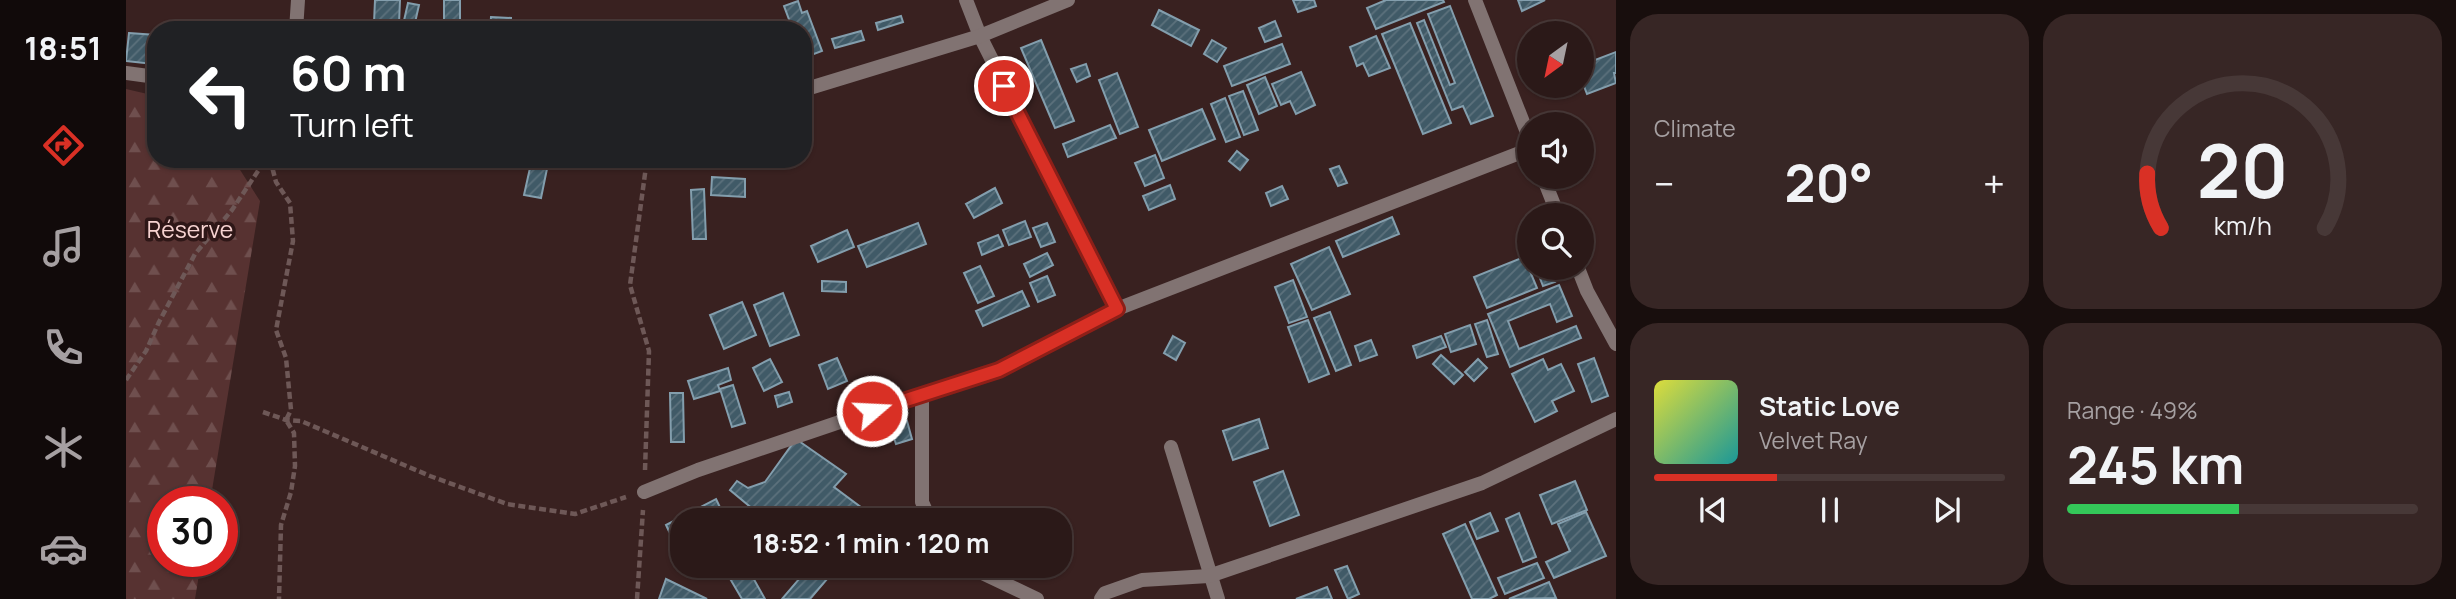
<!DOCTYPE html>
<html lang="en">
<head>
<meta charset="utf-8">
<style>
	body { margin:0; font-family:Manrope,sans-serif; background:#372625; color:#f1f3f6; height:100vh; display:flex; flex-direction:column; font-size:26px; white-space:nowrap }
	* { box-sizing:border-box; margin:0 }
	p { font-size:23px; color:#a6a0a2 }
	.icon { flex:none; width:38px; height:38px; fill:none; stroke:currentColor; stroke-width:2; stroke-linecap:round; stroke-linejoin:round }
	.map { position:relative; flex:1; overflow:hidden }
	.panel { display:flex; flex-direction:column; gap:14px; padding:14px; background:#180e0d; width:840px }
	.panel>* { flex:none }
	.banner { position:absolute; left:21px; top:21px; width:665px; height:147px; border-radius:28px; box-shadow:0 2px 5px #0004,0 0 0 2px #473837; background:#202124; color:#fff; overflow:hidden }
	.needle { width:46px; rotate:213deg }
	.buttons { position:absolute; left:1391px; top:21px; display:grid; gap:14px }
	.buttons a { display:grid; place-items:center; width:77px; height:77px; border-radius:50%; background:#2b1918; box-shadow:0 2px 5px #0004,0 0 0 2px #473837; font-size:35px }
	.speed { position:absolute; left:21px; top:486px; display:flex; gap:14px; font-size:35px; font-weight:700; text-align:center }
	.speed>* { display:grid; place-content:center; width:91px; height:91px; border-radius:50%; background:#2b1918; box-shadow:0 2px 5px #0004,0 0 0 2px #473837; line-height:1 }
	.speed .limit { border:10px solid #d22; background:#fff; color:#111 }
	.pin { position:absolute; display:grid; place-items:center; width:60px; height:60px; color:#fff; margin:-30px; border:4px solid #fff; border-radius:50%; box-shadow:0 2px 7px #0007 }
	.me { position:absolute; width:77px; margin:-38px; rotate:71deg; stroke-linejoin:round; filter:drop-shadow(0 0 5px #0008) }
	.turn { display:flex; align-items:center; gap:24px; height:147px; padding:0 28px; font-size:32px }
	.turn .icon { width:91px; height:91px; stroke-width:2.5 }
	.turn b { display:block; font-size:49px; line-height:60px }
	.big { font-size:52px; font-weight:700; line-height:1.1 }
	.panel .tile { flex:1; display:flex; flex-direction:column; justify-content:center; gap:10px; min-width:0; padding:0 24px; border-radius:28px; background:#372625 }
	.panel .dial { align-items:center; gap:0 }
	.dial svg { height:182px; overflow:visible; fill:none; stroke:#473837; stroke-width:7; stroke-linecap:round; text-anchor:middle }
	.dial text { fill:#f1f3f6; stroke:none }
	.song { display:flex; align-items:center; gap:21px }
	.cover { width:84px; height:84px; border-radius:10px; background:linear-gradient(135deg,hsl(60 70% 55%),hsl(180 70% 35%)) }
	.played { height:7px; border-radius:4px; background:linear-gradient(90deg,#d93025 35%,#473837 35%) }
	.keys { display:flex; justify-content:space-around; direction:ltr }
	.heat { display:flex; justify-content:space-between; align-items:center; font-size:38px; direction:ltr }
	.charge { height:10px; border-radius:5px; background:linear-gradient(90deg,#34c759 49%,#473837 0) }
	.panel .tiles { flex:1; display:grid; gap:14px; grid-template-columns:repeat(2,1fr) }
	.trip { position:absolute; left:544px; top:508px; width:402px; height:70px; border-radius:28px; background:#2b1918; box-shadow:0 2px 5px #0004,0 0 0 2px #473837; font-weight:700; line-height:70px; text-align:center }
	main { display:flex; flex:1; min-height:0 }
	.tabs { display:flex; flex-direction:column; width:126px; justify-content:space-around; align-items:center; background:#110a0a; color:#a6a0a2 }
	.tabs .icon { width:49px; height:49px }
	.tabs .current { color:#d93025 }
	.tabs b { font-size:32px; color:#f1f3f6 }
	.map>svg:first-child { display:block }
	.forest { fill:url(#forest-firs) }
	.building { fill:url(#building-hatch); stroke:#839ead; stroke-width:2 }
	.lines { fill:none; stroke-linecap:round; stroke-linejoin:round }
	.path { stroke:#6e5857; stroke-width:4.5; stroke-dasharray:7 3.5; stroke-linecap:butt }
	.street { stroke:#817372; stroke-width:14 }
	.route-casing { stroke:#8d1f18; stroke-width:18 }
	.route { stroke:#d93025; stroke-width:12 }
	.labels { text-anchor:middle; dominant-baseline:central; stroke-width:7; stroke-linejoin:round; paint-order:stroke }
	.park-label { font-size:23px; fill:#f7d3d1; stroke:#2e1717 }
</style>
</head>
<body>
<main>
<nav class="tabs">
<b>18:51</b>
<svg class="icon current" aria-label="directions" viewBox="0 0 24 24"><path d="M12 3l9 9-9 9-9-9zM9 14v-3h6M13 9l2 2-2 2"/></svg>
<svg class="icon" aria-label="music" viewBox="0 0 24 24"><path d="M9 18V5l10-2v13"/><circle cx="6" cy="18" r="3"/><circle cx="16" cy="16" r="3"/></svg>
<svg class="icon" aria-label="phone" viewBox="0 0 24 24"><path d="M5 4h4l2 5-3 2q2 4 5 5l2-3 5 2v4C11 20 4 13 5 4z"/></svg>
<svg class="icon" aria-label="climate" viewBox="0 0 24 24"><path d="M12 3v18M4 7l16 10M4 17L20 7"/></svg>
<svg class="icon" aria-label="car" viewBox="0 0 24 24"><path d="M5 17H2v-5l4-1 3-4h7l3 4 3 1v5h-3M9 17h6M6 11h13"/><circle cx="7" cy="17" r="2"/><circle cx="17" cy="17" r="2"/></svg>
</nav>
<div class="map">
<svg width="1490" height="599" viewBox="0 0 1490 599">
	<defs>
		<pattern id="forest-firs" width="22" height="20" patternUnits="userSpaceOnUse" patternTransform="scale(1.75)"><rect width="22" height="20" fill="#573231"/><path d="M5 1l3.5 6h-7zM16 11l3.5 6h-7z" fill="#6f4f4e"/></pattern>
		<pattern id="building-hatch" width="6" height="6" patternUnits="userSpaceOnUse" patternTransform="scale(1.75)"><rect width="6" height="6" fill="#405a67"/><path d="M-1 1l2-2M0 6l6-6M5 7l2-2" fill="none" stroke="#5c717c"/></pattern>
	</defs>
	<rect width="100%" height="100%" fill="#392120"/>
	<!-- forest -->
	<polygon class="forest" points="0,89 30,96 30,159 107,159 134,201 84,502 37,502 37,562 75,562 69,599 0,599"/>
	<!-- building -->
	<g class="building">
		<polygon points="249,0 274,0 273,24 248,23"/>
		<rect x="318" y="0" width="16" height="25"/>
		<polygon points="1167,0 1188,0 1190,6 1172,12"/>
		<polygon points="1260,0 1317,0 1318,2 1250,29 1241,8"/>
		<polygon points="1392,0 1419,0 1396,11"/>
		<polygon points="672,1 676,13 681,11 696,51 677,58 677,30 667,30 658,6"/>
		<polygon points="282,3 293,5 288,27 277,25"/>
		<polygon points="1324,6 1367,116 1345,124 1337,106 1326,110 1291,23 1298,20 1324,85 1329,83 1302,14"/>
		<polygon points="1033,10 1073,30 1065,46 1026,25"/>
		<polygon points="775,16 777,22 752,30 750,23"/>
		<polygon points="365,17 385,18 384,30 364,30"/>
		<polygon points="1149,21 1155,36 1139,42 1133,28"/>
		<polygon points="1284,23 1325,123 1297,134 1256,34"/>
		<polygon points="735,31 738,40 709,48 706,39"/>
		<polygon points="3,33 30,35 27,64 0,61"/>
		<polygon points="1250,36 1264,68 1243,76 1237,63 1231,66 1224,47"/>
		<polygon points="915,40 948,121 929,128 895,48"/>
		<polygon points="1086,40 1100,48 1091,62 1078,54"/>
		<polygon points="1156,44 1164,64 1106,86 1098,66"/>
		<polygon points="1490,52 1490,73 1488,73 1490,83 1461,94 1456,81 1456,65"/>
		<polygon points="960,64 964,76 951,82 945,69"/>
		<polygon points="1175,72 1189,105 1170,114 1164,101 1155,105 1146,84"/>
		<polygon points="991,73 1012,127 994,134 973,80"/>
		<polygon points="1139,77 1151,106 1133,114 1121,85"/>
		<polygon points="1117,91 1132,130 1118,135 1103,96"/>
		<polygon points="1099,98 1114,137 1100,142 1085,104"/>
		<polygon points="1076,109 1089,139 1036,161 1023,130"/>
		<polygon points="984,125 990,138 942,157 937,144"/>
		<polygon points="1111,151 1122,160 1114,170 1103,161"/>
		<polygon points="1029,155 1038,178 1019,186 1009,163"/>
		<polygon points="406,159 423,159 415,198 398,195"/>
		<polygon points="1213,166 1221,183 1212,186 1204,169"/>
		<polygon points="586,177 619,179 619,197 585,195"/>
		<polygon points="1044,185 1049,199 1023,210 1017,196"/>
		<polygon points="1156,186 1162,199 1145,206 1140,193"/>
		<polygon points="869,188 876,203 848,218 840,204"/>
		<polygon points="578,189 580,239 567,239 565,190"/>
		<polygon points="1266,217 1273,234 1217,257 1210,241"/>
		<polygon points="899,221 905,237 883,245 877,230"/>
		<polygon points="792,223 800,244 741,267 732,246"/>
		<polygon points="921,223 929,242 915,247 907,228"/>
		<polygon points="721,230 728,247 692,262 685,246"/>
		<polygon points="872,235 877,246 856,255 852,243"/>
		<polygon points="1203,247 1224,294 1186,310 1165,264"/>
		<polygon points="921,253 927,265 904,277 898,264"/>
		<polygon points="1398,257 1411,288 1361,308 1348,277"/>
		<polygon points="854,266 868,296 852,303 838,273"/>
		<polygon points="1410,268 1423,268 1429,282 1417,286"/>
		<polygon points="921,276 929,295 912,302 904,283"/>
		<polygon points="1167,280 1181,317 1163,323 1149,287"/>
		<polygon points="696,281 720,282 720,292 696,291"/>
		<polygon points="1433,285 1446,316 1431,322 1424,304 1382,321 1393,349 1450,326 1455,338 1384,367 1362,314"/>
		<polygon points="896,291 903,306 857,326 850,311"/>
		<polygon points="657,293 673,335 644,346 628,305"/>
		<polygon points="616,302 630,335 598,349 584,315"/>
		<polygon points="1204,312 1225,365 1210,371 1188,318"/>
		<polygon points="1182,320 1203,374 1183,382 1162,327"/>
		<polygon points="1361,320 1372,354 1361,357 1349,324"/>
		<polygon points="1344,325 1350,344 1325,352 1319,334"/>
		<polygon points="1047,336 1059,343 1050,360 1038,353"/>
		<polygon points="1315,336 1320,347 1291,358 1287,346"/>
		<polygon points="1245,340 1251,355 1234,361 1229,346"/>
		<polygon points="1315,355 1337,375 1328,384 1307,364"/>
		<polygon points="711,358 721,381 702,389 693,365"/>
		<polygon points="1468,358 1482,396 1466,402 1452,364"/>
		<polygon points="644,359 656,382 638,391 627,368"/>
		<polygon points="1352,359 1361,368 1348,381 1339,372"/>
		<polygon points="1417,359 1422,370 1435,364 1448,391 1426,401 1431,411 1409,422 1386,374"/>
		<polygon points="602,368 605,380 592,385 594,391 568,399 562,381"/>
		<polygon points="607,385 619,423 606,427 594,389"/>
		<polygon points="663,392 666,402 652,407 649,396"/>
		<polygon points="544,393 557,393 558,442 545,442"/>
		<polygon points="1133,419 1142,448 1107,460 1097,431"/>
		<polygon points="781,421 786,439 770,444 764,426"/>
		<polygon points="670,439 720,474 708,487 736,508 726,520 640,520 604,490 611,481 622,488 639,482"/>
		<polygon points="1157,471 1173,515 1144,526 1128,482"/>
		<polygon points="1449,481 1461,510 1426,524 1414,495"/>
		<polygon points="590,499 600,520 556,520 556,535 547,540 540,525"/>
		<polygon points="1460,512 1480,556 1428,578 1420,562 1444,551 1432,524"/>
		<polygon points="1364,513 1372,531 1351,539 1344,522"/>
		<polygon points="1393,513 1410,557 1397,562 1380,519"/>
		<polygon points="1339,524 1371,595 1363,599 1346,599 1317,534"/>
		<polygon points="1411,563 1418,578 1379,594 1372,578"/>
		<polygon points="685,565 702,578 684,599 656,599"/>
		<polygon points="1221,566 1233,594 1222,599 1209,570"/>
		<polygon points="621,567 639,599 616,599 603,577"/>
		<polygon points="540,579 581,599 533,599"/>
		<polygon points="1423,582 1430,598 1383,599"/>
		<polygon points="1201,587 1206,599 1170,599"/>
	</g>
	<g class="lines">
		<!-- path -->
		<g class="path">
			<polyline points="144,159 150,182 164,203 167,241 150,330 160,358 165,410 160,420 168,433 169,466 165,492 155,525 153,599"/>
			<polyline points="0,380 20,351 33,322 69,254 106,210 140,159"/>
			<polyline points="137,412 160,420 175,421 304,476 381,504 449,514 500,497"/>
			<polyline points="519,470 523,351 504,285 521,159"/>
			<polyline points="511,599 517,510"/>
		</g>
		<!-- street -->
		<g class="street">
			<polyline points="840,0 854,36 991,309"/>
			<polyline points="1349,0 1404,140"/>
			<polyline points="170,30 172,0"/>
			<polyline points="0,73 30,77"/>
			<polyline points="677,90 854,36 942,0"/>
			<polyline points="1417,177 1432,215"/>
			<polyline points="1452,268 1461,291 1490,344"/>
			<polyline points="796,394 796,502 804,520"/>
			<polyline points="1045,447 1092,599"/>
			<polyline points="518,492 572,470 796,394 873,370 991,309 1404,149"/>
			<polyline points="828,565 854,572 911,599"/>
			<polyline points="975,599 979,593 1016,580 1083,576 1356,483 1490,419"/>
		</g>
	</g>
	<g class="lines">
		<defs>
			<polyline id="route" points="746,411 873,370 991,309 878,86"/>
		</defs>
		<!-- route casing -->
		<use href="#route" class="route-casing"/>
		<!-- route -->
		<use href="#route" class="route"/>
	</g>
	<g class="labels">
		<!-- park labels -->
		<g class="park-label">
			<text x="64" y="229">Réserve</text>
		</g>
	</g>
</svg>
<div class="buttons">
<a><svg class="needle" viewBox="-14 -14 28 28"><path d="M0-13l5 13h-10z" fill="#e53935"/><path d="M0 13l5-13h-10z" fill="#a6a0a2"/></svg></a>
<a><svg class="icon" aria-label="sound" viewBox="0 0 24 24"><path d="M4 9h4l5-4v14l-5-4H4zM17 9q2 3 0 6"/></svg></a>
<a><svg class="icon" aria-label="search" viewBox="0 0 24 24"><circle cx="10" cy="10" r="6"/><path d="M15 15l6 6"/></svg></a>
</div>
<div class="speed"><div class="limit">30</div></div>
<div class="pin" style="left:878px;top:86px;background:#d93025"><svg class="icon" aria-label="arrive" viewBox="0 0 24 24"><path d="M6 21V4h12l-3 4 3 4H6"/></svg></div>
<svg class="me" style="left:746px;top:411px" viewBox="-20 -20 40 40"><circle r="17" fill="#d93025" stroke="#fff" stroke-width="3"/><path d="M0-11L8 9 0 5-8 9z" fill="#fff"/></svg>
<div class="trip">18:52 · 1 min · 120 m</div>
<div class="banner">
<div class="turn"><svg class="icon" aria-label="left" viewBox="0 0 24 24"><path d="M17 20v-9H6M10 6l-5 5 5 5"/></svg><div><b>60 m</b>Turn left</div></div>
</div>
</div>
<section class="panel">
<div class="tiles">
<div class="tile"><p>Climate</p>
<div class="heat"><a>−</a><b class="big">20°</b><a>+</a></div>
</div>
<div class="tile dial"><svg viewBox="0 0 100 80">
<path d="M14 69A42 42 0 1 1 86 69"/>
<path d="M14 69A42 42 0 0 1 8 45" stroke="#d93025"/>
<text x="50" y="56" font-size="32" font-weight="700">20</text>
<text x="50" y="72" font-size="11">km/h</text>
</svg></div>
<div class="tile">
<div class="song"><i class="cover"></i><div><b>Static Love</b><p>Velvet Ray</p></div></div>
<div class="played"></div>
<div class="keys"><svg class="icon" aria-label="previous" viewBox="0 0 24 24"><path d="M18 5L8 12l10 7zM5 5v14"/></svg><svg class="icon" aria-label="pause" viewBox="0 0 24 24"><path d="M8 5v14M16 5v14"/></svg><svg class="icon" aria-label="next" viewBox="0 0 24 24"><path d="M6 5l10 7-10 7zM19 5v14"/></svg></div>
</div>
<div class="tile"><p>Range · 49%</p><b class="big">245 km</b><div class="charge"></div></div>
</div>
</section>
</main>
</body>
</html>
